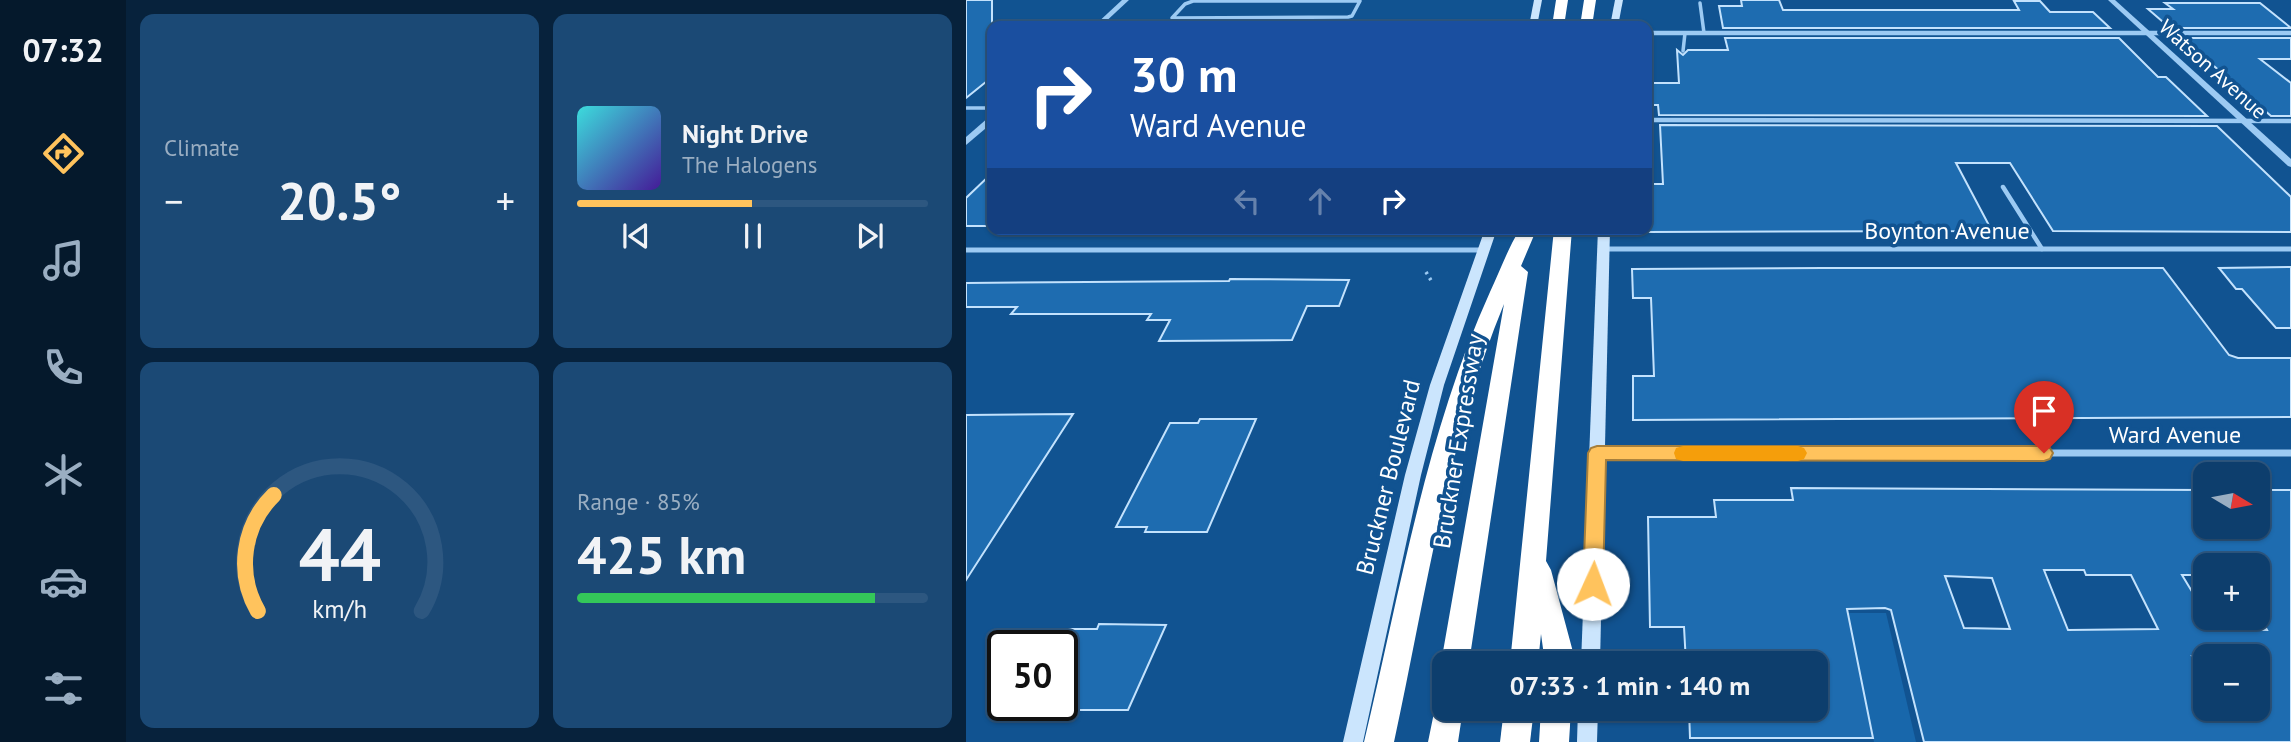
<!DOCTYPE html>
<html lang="en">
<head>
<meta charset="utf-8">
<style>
	body { margin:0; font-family:"PT Sans",sans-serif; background:#1b4975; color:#f1f3f6; height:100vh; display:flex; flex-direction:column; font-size:26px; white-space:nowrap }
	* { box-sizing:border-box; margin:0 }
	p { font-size:23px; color:#9aaec2 }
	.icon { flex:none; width:38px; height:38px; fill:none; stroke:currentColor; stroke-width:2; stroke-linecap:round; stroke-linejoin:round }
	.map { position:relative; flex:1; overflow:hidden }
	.details { display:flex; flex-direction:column; gap:14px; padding:14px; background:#07223c; width:840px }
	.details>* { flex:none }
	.hud { position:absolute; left:21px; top:21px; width:665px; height:214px; border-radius:14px; box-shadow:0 2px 5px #0004,0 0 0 2px #2d5780; background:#1a4fa0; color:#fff; overflow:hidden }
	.needle { width:46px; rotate:100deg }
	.tools { position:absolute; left:1227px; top:462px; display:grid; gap:14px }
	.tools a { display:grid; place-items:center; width:77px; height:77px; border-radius:14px; background:#0d3e6d; box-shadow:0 2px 5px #0004,0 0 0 2px #2d5780; font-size:35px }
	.speed { position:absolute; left:21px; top:630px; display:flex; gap:14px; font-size:35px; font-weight:700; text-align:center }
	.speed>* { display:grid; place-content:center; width:91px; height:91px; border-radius:50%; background:#0d3e6d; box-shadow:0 2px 5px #0004,0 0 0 2px #2d5780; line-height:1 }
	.speed .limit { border:4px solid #111; border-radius:10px; background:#fff; color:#111 }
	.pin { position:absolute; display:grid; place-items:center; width:60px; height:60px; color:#fff; margin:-72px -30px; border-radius:50% 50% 50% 0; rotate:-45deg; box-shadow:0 0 7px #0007 }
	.pin .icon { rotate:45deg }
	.me { position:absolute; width:77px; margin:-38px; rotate:2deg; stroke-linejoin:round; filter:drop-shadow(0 0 5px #0008) }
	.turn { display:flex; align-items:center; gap:24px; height:147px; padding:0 28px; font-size:32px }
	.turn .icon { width:91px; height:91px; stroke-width:2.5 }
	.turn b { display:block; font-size:49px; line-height:60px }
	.lanes { display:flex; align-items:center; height:66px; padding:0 28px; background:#0003; justify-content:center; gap:35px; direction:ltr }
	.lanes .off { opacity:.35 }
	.big { font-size:52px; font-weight:600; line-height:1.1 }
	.details .widget { flex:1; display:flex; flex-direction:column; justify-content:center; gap:10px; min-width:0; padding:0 24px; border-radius:14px; background:#1b4975 }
	.details .dial { align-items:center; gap:0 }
	.dial svg { height:182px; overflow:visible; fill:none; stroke:#2d5780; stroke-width:7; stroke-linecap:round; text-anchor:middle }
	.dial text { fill:#f1f3f6; stroke:none }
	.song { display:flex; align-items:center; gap:21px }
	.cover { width:84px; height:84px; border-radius:10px; background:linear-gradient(135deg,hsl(180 70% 55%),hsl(260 70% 35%)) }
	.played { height:7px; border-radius:4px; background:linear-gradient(90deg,#ffc35d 50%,#2d5780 50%) }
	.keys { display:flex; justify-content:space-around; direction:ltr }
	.heat { display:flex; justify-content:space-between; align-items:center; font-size:38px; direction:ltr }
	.charge { height:10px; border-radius:5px; background:linear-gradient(90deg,#34c759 85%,#2d5780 0) }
	.details .tiles { flex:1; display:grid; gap:14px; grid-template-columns:repeat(2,1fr) }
	.trip { position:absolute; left:466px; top:651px; width:396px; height:70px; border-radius:14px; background:#0d3e6d; box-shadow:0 2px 5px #0004,0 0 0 2px #2d5780; font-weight:600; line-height:70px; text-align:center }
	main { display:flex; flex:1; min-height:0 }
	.tab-bar { display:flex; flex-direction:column; width:126px; justify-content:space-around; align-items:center; background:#05192c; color:#9aaec2 }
	.tab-bar .icon { width:49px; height:49px }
	.tab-bar .current { color:#ffc35d }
	.tab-bar b { font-size:32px; color:#f1f3f6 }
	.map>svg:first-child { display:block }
	.green { fill:#1867ab }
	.building { fill:#1e6cb0; stroke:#c3e2fd; stroke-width:2; fill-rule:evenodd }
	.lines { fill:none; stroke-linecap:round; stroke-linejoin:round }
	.path { stroke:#9ccaf3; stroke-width:3.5; stroke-dasharray:2.5 4.5; stroke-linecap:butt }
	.service-far1 { stroke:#9ccaf3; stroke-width:3.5 }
	.service { stroke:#9ccaf3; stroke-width:4.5 }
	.minor-far2 { stroke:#9ccaf3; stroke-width:4.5 }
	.minor-far1 { stroke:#9ccaf3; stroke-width:5 }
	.minor { stroke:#9ccaf3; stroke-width:7 }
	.tertiary { fill:#9ccaf3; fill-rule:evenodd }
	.secondary { fill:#cbe5fd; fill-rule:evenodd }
	.motorway { fill:#fff; fill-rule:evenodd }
	.route { fill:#ffc35d; stroke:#a67f3c; stroke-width:2 }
	.slow { fill:#f59e0b }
	.labels { text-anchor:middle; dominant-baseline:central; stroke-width:7; stroke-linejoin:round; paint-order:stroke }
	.far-street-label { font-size:21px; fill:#fff; stroke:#115391 }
	.street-label { font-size:24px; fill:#fff; stroke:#115391 }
</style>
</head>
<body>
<main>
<nav class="tab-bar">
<b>07:32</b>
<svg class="icon current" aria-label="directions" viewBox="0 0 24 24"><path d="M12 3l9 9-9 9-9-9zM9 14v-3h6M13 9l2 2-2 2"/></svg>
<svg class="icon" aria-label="music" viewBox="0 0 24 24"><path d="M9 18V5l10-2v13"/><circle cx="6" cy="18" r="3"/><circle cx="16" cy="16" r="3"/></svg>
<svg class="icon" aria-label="phone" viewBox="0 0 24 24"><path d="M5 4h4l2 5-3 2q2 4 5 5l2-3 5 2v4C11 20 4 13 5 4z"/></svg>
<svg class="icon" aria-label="climate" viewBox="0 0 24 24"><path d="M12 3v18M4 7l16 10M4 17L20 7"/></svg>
<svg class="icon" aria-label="car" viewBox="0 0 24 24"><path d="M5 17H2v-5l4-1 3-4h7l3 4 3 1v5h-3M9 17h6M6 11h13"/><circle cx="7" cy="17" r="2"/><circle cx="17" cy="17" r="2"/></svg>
<svg class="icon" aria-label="filters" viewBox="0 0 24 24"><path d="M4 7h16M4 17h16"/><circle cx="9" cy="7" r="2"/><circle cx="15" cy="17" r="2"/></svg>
</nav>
<section class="details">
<div class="tiles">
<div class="widget"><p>Climate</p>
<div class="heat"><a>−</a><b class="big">20.5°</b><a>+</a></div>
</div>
<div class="widget">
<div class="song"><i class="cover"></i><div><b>Night Drive</b><p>The Halogens</p></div></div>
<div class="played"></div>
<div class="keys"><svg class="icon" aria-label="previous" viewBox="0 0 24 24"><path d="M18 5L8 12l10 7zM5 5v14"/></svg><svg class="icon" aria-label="pause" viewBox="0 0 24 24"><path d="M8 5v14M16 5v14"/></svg><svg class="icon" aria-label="next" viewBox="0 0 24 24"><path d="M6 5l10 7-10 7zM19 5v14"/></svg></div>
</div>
<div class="widget dial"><svg viewBox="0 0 100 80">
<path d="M14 69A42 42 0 1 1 86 69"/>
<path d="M14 69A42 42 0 0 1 21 18" stroke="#ffc35d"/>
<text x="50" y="56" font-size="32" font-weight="700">44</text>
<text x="50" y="72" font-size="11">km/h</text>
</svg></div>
<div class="widget"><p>Range · 85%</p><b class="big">425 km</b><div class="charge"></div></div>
</div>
</section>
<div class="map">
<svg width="1325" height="742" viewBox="0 0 1325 742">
	<rect width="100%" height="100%" fill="#115391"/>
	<!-- green -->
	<polygon class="green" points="882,613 920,613 950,742 908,742"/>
	<!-- building -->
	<g class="building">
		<polygon points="0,0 26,0 26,77 0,98"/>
		<polygon points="775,0 813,0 817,10 1053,10 1048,1 1074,1 1084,12 1127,12 1144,28 757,28 753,6 776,6"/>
		<polygon points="1199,3 1294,3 1325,28 1204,28 1182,9 1207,9"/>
		<polygon points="759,38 1153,38 1192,77 1200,77 1241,116 693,115 692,105 681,105 681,83 713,83 711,50 717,55 722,50 762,50"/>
		<polygon points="1216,38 1325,38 1325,59 1294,59 1325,83 1325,116 1305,116"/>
		<polygon points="694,125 1251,126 1325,197 1325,232 1087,231 1044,163 990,163 1026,231 681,232 681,184 697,184"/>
		<polygon points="26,173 26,226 0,226 0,198"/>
		<polygon points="1325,267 1325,328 1310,328 1276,289 1270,289 1253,268"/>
		<polygon points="857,268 1197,268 1263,355 1272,358 1325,358 1325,417 667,420 667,376 688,376 685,298 667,298 666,269"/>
		<polygon points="264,279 383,280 373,306 341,306 326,340 193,341 204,320 181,320 185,314 45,314 51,307 0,307 0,283 263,281"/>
		<polygon points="107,414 0,580 0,415"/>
		<polygon points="234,419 290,419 241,532 179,532 181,527 150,527 204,423 232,423"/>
		<path d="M825,488l414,2v37h53v-37h33v252h-367l-33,-132 -6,-2 -38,1 26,129h-183l-1,-29h126v-46h-129l-2,-36h-34l-2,-110h68l-2,-17h79zM1239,565h53v48l9,17 -53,-1 -9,-11v-5l-23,-38h23zM1078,570h40l2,5h45l27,54 -90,1zM979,576l47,2 18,51 -46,-1zM1226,656h66v53h-53v-27z"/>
		<polygon points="133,624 200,625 162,710 91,710 96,705 96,629 131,629"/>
	</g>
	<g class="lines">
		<!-- path -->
		<g class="path">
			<polyline points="681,137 681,171"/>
			<polyline points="460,272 466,282"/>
		</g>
		<!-- service-far1 -->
		<g class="service-far1">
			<polygon points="227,1 394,1 386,16 382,17 206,18 219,4"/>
			<polyline points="734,3 738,33"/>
			<polyline points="717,51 719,33"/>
			<polyline points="0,108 26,108"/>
		</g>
		<!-- service -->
		<polyline class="service" points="1037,187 1076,249"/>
		<!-- minor-far2 -->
		<g class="minor-far2">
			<polyline points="681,33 1325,33"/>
			<polyline points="681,120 1325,121"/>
		</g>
		<!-- minor-far1 -->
		<g class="minor-far1">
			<polyline points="637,249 1325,249"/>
			<polyline points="0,250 518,250"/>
		</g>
		<!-- minor -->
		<polyline class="minor" points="632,453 1325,453"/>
		<!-- tertiary -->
		<g class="tertiary">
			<polygon points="156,0 163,0 135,26 128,26"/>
			<polygon points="1142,0 1149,0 1325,159 1325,167 1322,166"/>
			<polygon points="23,117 26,117 26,123 0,145 0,137"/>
		</g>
		<!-- secondary -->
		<g class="secondary">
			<polygon points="568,0 576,0 571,26 563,26"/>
			<polygon points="649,0 657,0 652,26 644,26"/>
			<polygon points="519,229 531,229 478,385 455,475 397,742 377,742 439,475 464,385"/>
			<polygon points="632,229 644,229 634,663 615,663"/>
			<polygon points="612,709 632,709 631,742 611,742"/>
		</g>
		<!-- motorway -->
		<g class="motorway">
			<polygon points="590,0 602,0 598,26 586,26"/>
			<polygon points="618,0 630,0 626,26 614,26"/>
			<path d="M554,229h12l3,4 -14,33 7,6 -59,391h-25v7l-3,-7 63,-359c-56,135 -79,295 -110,438h-30c36,-150 62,-309 126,-450 10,-21 18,-44 30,-63z"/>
			<polygon points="588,229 606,229 580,561 585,570 607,652 607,663 579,663 575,634 572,663 544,663"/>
			<polygon points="478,696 478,709 497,709 492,742 462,742 471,698"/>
			<polygon points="538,709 568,709 564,742 534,742"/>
			<polygon points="575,709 605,709 603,742 573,742"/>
		</g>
	</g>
	<!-- route -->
	<polygon class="route" points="631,446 1078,446 1084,448 1087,453 1084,459 1078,461 640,460 637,584 634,591 627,594 620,591 617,584 622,453 625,448"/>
	<!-- slow -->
	<polygon class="slow" points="717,446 832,446 838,448 841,453 838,459 832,461 717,461 710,459 708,453 710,448"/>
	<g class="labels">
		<!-- far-street labels -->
		<g class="far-street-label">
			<text transform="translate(1247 69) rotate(42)">Watson Avenue</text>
		</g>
		<!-- street labels -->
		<g class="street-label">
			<text x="981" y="230">Boynton Avenue</text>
			<text x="1209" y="434">Ward Avenue</text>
			<text transform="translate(492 441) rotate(-81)">Bruckner Expressway</text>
			<text transform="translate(422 477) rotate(-76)">Bruckner Boulevard</text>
		</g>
	</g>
</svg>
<div class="tools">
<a><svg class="needle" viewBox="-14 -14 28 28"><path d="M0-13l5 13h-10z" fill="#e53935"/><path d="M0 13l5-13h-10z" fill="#9aaec2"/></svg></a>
<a>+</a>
<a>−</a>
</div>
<div class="speed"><div class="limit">50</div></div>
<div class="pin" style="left:1078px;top:453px;background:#d93025"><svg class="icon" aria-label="arrive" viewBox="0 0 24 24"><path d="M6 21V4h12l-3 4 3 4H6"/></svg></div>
<svg class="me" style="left:627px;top:584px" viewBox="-20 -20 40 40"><circle r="19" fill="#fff"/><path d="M0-13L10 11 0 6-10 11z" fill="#ffc35d"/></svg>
<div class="trip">07:33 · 1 min · 140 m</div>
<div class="hud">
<div class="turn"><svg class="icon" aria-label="right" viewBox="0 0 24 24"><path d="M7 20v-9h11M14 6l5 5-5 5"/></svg><div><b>30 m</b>Ward Avenue</div></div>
<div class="lanes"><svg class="icon off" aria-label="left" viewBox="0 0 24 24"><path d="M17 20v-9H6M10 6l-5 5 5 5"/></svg><svg class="icon off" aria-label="ahead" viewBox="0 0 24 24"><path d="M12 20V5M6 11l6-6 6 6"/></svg><svg class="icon" aria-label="right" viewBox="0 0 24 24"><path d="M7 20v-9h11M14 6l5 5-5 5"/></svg></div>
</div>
</div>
</main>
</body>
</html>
